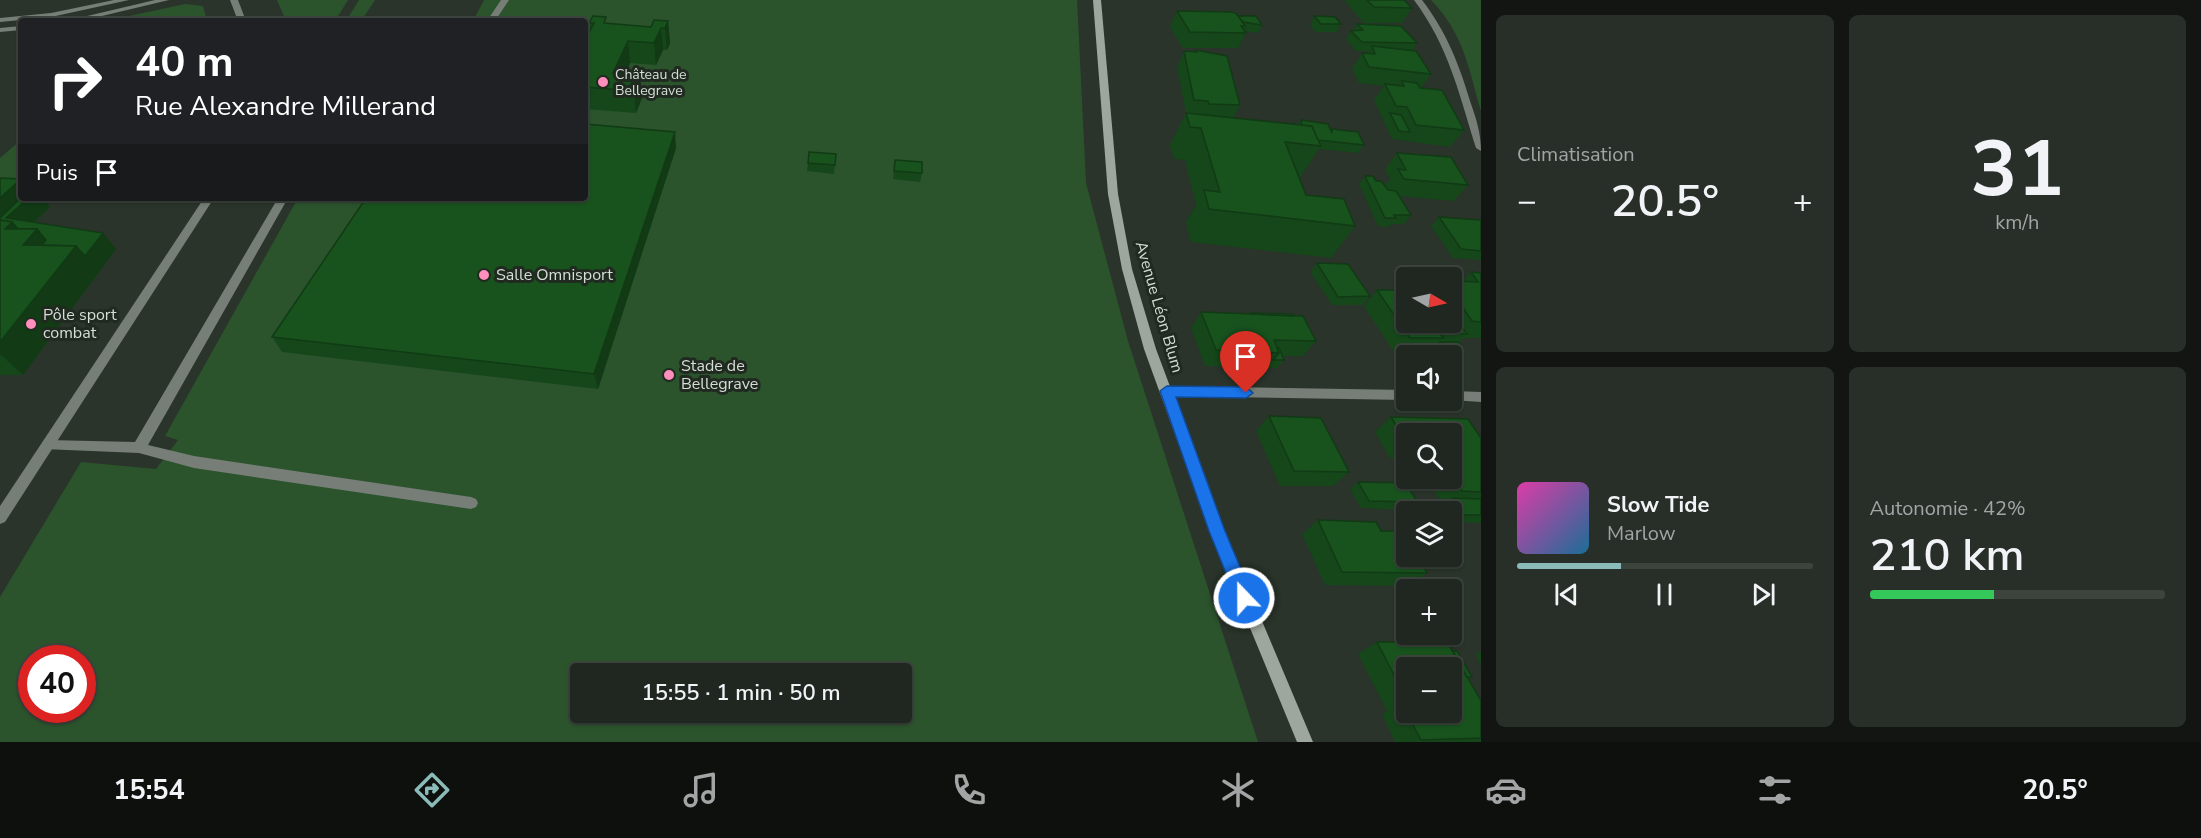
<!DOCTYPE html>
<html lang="fr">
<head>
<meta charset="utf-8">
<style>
	body { margin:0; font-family:"Nunito Sans",sans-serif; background:#282f29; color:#f1f3f6; height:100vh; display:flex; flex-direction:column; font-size:22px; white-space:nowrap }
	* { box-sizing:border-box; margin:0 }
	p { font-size:20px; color:#a2a5a5 }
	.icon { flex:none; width:33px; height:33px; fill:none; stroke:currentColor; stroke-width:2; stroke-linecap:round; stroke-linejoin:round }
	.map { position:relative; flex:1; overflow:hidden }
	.drawer { display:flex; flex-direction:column; gap:15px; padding:15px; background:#121512; width:720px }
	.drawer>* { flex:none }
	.guide { position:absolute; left:18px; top:18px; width:570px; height:183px; border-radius:6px; box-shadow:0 2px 4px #0004,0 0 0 2px #3d443e; background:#202124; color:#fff; overflow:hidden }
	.needle { width:39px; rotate:99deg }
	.fabs { position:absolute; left:1396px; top:267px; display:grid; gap:12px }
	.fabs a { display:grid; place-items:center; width:66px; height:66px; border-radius:6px; background:#202720; box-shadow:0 2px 4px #0004,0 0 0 2px #3d443e; font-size:30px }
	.speed { position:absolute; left:18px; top:645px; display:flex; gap:12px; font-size:30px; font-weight:700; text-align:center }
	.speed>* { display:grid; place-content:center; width:78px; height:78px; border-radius:50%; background:#202720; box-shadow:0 2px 4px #0004,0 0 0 2px #3d443e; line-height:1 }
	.speed .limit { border:9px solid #d22; background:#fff; color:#111 }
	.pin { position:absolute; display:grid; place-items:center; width:51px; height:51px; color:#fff; margin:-62px -26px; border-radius:50% 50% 50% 0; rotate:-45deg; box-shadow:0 0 6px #0007 }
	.pin .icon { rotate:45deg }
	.me { position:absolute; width:66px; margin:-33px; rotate:338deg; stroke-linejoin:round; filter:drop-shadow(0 0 4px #0008) }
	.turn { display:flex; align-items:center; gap:21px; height:126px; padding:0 18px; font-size:27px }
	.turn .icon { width:78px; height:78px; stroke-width:2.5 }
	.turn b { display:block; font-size:42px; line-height:51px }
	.then { display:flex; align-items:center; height:57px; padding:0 18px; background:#0003; gap:12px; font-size:22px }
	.big { font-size:45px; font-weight:600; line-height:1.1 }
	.drawer .card { flex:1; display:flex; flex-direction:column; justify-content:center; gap:9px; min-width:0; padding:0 21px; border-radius:9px; background:#282f29 }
	.drawer .dial { align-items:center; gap:0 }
	.dial b { font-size:78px; line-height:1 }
	.song { display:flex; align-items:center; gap:18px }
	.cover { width:72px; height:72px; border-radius:9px; background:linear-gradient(135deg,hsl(320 70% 55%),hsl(200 70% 35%)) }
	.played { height:6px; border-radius:3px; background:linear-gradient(90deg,#8bbbb9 35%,#3d443e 35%) }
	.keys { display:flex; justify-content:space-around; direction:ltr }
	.heat { display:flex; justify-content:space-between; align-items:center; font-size:33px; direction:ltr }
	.charge { height:9px; border-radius:4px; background:linear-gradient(90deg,#34c759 42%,#3d443e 0) }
	.drawer .tiles { flex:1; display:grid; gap:15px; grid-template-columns:repeat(2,1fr) }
	.trip { position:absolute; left:570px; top:663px; width:342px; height:60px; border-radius:6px; background:#202720; box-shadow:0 2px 4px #0004,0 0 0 2px #3d443e; font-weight:600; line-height:60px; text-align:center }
	.menu { display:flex; height:96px; justify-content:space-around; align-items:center; background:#0d100d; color:#a2a5a5 }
	.menu .icon { width:42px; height:42px }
	.menu .selected { color:#8bbbb9 }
	.menu b { font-size:27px; color:#f1f3f6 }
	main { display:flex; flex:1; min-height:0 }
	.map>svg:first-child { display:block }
	.green { fill:#2b542d; fill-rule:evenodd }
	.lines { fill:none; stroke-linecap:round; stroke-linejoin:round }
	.lane { fill:#777d77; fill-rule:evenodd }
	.street { fill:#777d77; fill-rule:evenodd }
	.secondary { fill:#9ea79e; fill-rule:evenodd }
	.wall { fill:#15471a; fill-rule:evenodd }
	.shaded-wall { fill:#113a15 }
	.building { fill:#18531e; stroke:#113a15; stroke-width:1.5 }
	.route { fill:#1a73e8; stroke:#114b97; stroke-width:1.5 }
	.poi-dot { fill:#fe8ebc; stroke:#202a20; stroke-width:2 }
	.labels { text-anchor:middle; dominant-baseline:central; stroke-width:6; stroke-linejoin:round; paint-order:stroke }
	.far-poi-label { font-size:14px; fill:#d7ded7; stroke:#202a20; text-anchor:start }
	.poi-label { font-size:16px; fill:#d7ded7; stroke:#202a20; text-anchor:start }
	.street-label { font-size:16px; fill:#d7ded7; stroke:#202a20 }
</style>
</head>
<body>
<main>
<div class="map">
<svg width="1481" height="742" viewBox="0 0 1481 742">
	<rect width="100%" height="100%" fill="#2a342a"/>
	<!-- green -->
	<g class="green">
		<polygon points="277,0 348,0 335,21 286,21"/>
		<polygon points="359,0 375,0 361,21 346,21"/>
		<path d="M484,0h593l9,183 42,158 130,401h-1258v-145l81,-135 75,7 22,-29 -13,-4 133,-238h287v-177h-112zM32,658h50v52h-50zM580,674h322v38h-322z"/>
		<path d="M1431,0h50v111c-13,-44 -17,-77 -50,-111z"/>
		<polygon points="185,4 203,6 207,21 106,21"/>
		<polygon points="21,140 21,190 0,188 0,158"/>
	</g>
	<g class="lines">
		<!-- lane -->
		<g class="lane">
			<polygon points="501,0 509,0 495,21 487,21"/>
			<polygon points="278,198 288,198 148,445 194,456 471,497 476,499 478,503 476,507 471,509 194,468 139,453 43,449 42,445 43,441 48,440 135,442"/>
		</g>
		<!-- street -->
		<g class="street">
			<polygon points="114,0 129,0 51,17 0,22 0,18 51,13"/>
			<polygon points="155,0 169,0 81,21 66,21"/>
			<polygon points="230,0 238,0 246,21 238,21"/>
			<path d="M1414,0h8c24,31 37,64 48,101 6,17 11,32 11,50l-5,-3c-17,-54 -27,-101 -62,-148z"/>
			<polygon points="21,26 21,30 0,32 0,28"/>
			<polygon points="204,198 214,198 5,522 0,524 0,506"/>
			<polygon points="1167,386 1407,390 1407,400 1167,396 1163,394 1161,391 1163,388"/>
			<polygon points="1452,391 1481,392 1481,402 1451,400"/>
		</g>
		<!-- secondary -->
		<polygon class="secondary" points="1093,0 1101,0 1118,194 1132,269 1156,349 1224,531 1313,742 1297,742 1210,531 1144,349 1122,269 1108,194"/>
	</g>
	<!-- wall -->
	<g class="wall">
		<polygon points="1344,0 1404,0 1412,8 1402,23 1364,23"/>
		<polygon points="1177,11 1238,16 1262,25 1258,33 1245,31 1246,33 1238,48 1183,48 1170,27"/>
		<polygon points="1314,16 1341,24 1336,32 1316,32 1310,25"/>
		<polygon points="668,21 670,43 667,50 663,50 656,65 630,63 625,74 642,98 636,113 585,109 585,37 586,38 590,30 589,23 651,27"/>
		<polygon points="1357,24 1417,43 1412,51 1431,74 1421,88 1464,130 1450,147 1392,139 1374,100 1384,86 1359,83 1352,69 1362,53 1367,53 1369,51 1356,51 1346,39 1351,31 1353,31"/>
		<polygon points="1196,50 1240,105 1233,118 1298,124 1301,120 1331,131 1332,129 1364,145 1358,153 1319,149 1299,179 1306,195 1355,226 1331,258 1191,242 1186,222 1196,205 1185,160 1174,159 1170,145 1186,113 1177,67 1184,51 1195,52"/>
		<polygon points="676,148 598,389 282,352 272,337"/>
		<polygon points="1397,153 1468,185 1454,201 1399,196 1411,215 1404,224 1391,224 1389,227 1378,226 1359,184 1365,176 1376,181 1388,190 1385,185 1390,179 1385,169"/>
		<polygon points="836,154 834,174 807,171 808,163"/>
		<polygon points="895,160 922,173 920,182 893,179"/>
		<polygon points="0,178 21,198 50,207 34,223 116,249 23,375 0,375"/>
		<polygon points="1439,217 1481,220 1481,260 1453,258 1431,226"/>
		<polygon points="1317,263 1370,296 1362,305 1332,305 1310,272"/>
		<polygon points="1471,272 1481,273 1481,338 1463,338 1459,342 1462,346 1453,354 1395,354 1364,306 1377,290 1452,322 1452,281 1463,281"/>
		<polygon points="1201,312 1250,314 1251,313 1316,341 1303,356 1282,356 1284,360 1277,368 1205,366 1191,328"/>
		<polygon points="1269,416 1349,472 1333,486 1280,486 1256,431"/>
		<polygon points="1391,417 1481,438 1481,523 1454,522 1452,520 1452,512 1447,512 1427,478 1452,478 1452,434 1407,434 1407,458 1390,458 1375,432"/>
		<polygon points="1358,482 1417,502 1407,510 1361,508 1350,489"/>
		<polygon points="1318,520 1381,531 1427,573 1407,586 1325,585 1302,534"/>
		<path d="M1377,642l76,9 19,26 -4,1 13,23v41h-86l-13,-28 5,-3 -29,-57zM1407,668l45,44h-45z"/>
		<polygon points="1481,651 1481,665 1476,654"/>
	</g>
	<!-- shaded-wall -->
	<g class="shaded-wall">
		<polygon points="668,21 670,43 667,50 665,28"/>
		<polygon points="661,28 663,50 656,65 654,43"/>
		<polygon points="628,41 630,63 618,90 613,73"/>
		<polygon points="640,76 642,98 636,113 634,91"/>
		<polygon points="675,132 676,148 598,389 594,374"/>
		<polygon points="21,179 21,198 42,198 50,207 22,234 37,229 60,256 33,256 0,230 0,198"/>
		<polygon points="103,233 116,249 23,375 0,354 0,342 76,246"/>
	</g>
	<!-- building -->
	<g class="building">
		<polygon points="1367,0 1404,0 1412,8 1374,7"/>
		<polygon points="1177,11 1232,12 1237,14 1245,26 1241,26 1246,33 1190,32"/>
		<polygon points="593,16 606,17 604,23 651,27 654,20 668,21 665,28 661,28 654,43 628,41 613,73 640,76 634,91 585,87 585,37 586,38 594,23 589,23"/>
		<polygon points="1238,16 1256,16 1262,25 1243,22"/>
		<polygon points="1314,16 1335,17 1341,24 1321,24"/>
		<polygon points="1357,24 1401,26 1417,43 1362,42 1351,31 1363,30"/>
		<polygon points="1372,46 1416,51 1431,74 1369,67 1362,53 1375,54"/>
		<polygon points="1196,50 1227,56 1240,105 1209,104 1208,101 1194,100 1184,51 1197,52"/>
		<polygon points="1402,81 1417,83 1420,88 1442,90 1464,130 1416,125 1407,107 1396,106 1385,84 1404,86"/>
		<polygon points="1186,113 1312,126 1321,146 1285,142 1306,195 1344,199 1355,226 1209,209 1204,190 1220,192 1201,128 1190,127"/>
		<polygon points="1390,113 1401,115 1410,132 1399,131"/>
		<polygon points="1301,120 1328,124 1332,133 1332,129 1358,132 1364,145 1318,140 1312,126 1302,125"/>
		<polygon points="585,124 675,132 594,374 272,337 366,198 585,198"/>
		<polygon points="809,152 836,154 835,165 808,163"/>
		<polygon points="1397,153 1451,157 1468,185 1404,179 1398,169 1406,170"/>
		<polygon points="895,160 922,162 922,173 894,171"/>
		<polygon points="1365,176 1373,176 1376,181 1381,181 1388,190 1396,191 1411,215 1394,215 1396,218 1385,218"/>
		<polygon points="0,178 21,179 0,198"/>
		<polygon points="21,198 28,198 6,218 103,233 85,256 76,246 42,245 46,240 37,229 18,229 12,222 0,220 0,218"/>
		<polygon points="1439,217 1481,220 1481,251 1461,249"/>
		<polygon points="0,220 12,222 5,229 37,229 23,245 76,246 0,342"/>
		<polygon points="1317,263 1348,264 1370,296 1338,297"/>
		<polygon points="1471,272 1481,273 1481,322 1472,321 1452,292 1452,281 1478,282"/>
		<polygon points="1377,290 1407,290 1407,322 1452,322 1452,314 1467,334 1440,334 1444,338 1410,338"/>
		<polygon points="1201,312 1303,316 1316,341 1274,340 1279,353 1216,350"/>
		<polygon points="1251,313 1293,314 1293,316 1252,314"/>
		<polygon points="1440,342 1459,342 1462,346 1436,346"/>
		<polygon points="1277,348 1279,348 1284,360 1273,360 1279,353"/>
		<polygon points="1269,416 1321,418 1349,472 1294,471"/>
		<polygon points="1391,417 1468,419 1481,438 1481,492 1462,491 1452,474 1452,434 1407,434 1407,443"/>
		<polygon points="1358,482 1406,483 1417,502 1369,501"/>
		<polygon points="1453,498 1481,499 1481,515 1464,515"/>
		<polygon points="1318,520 1376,522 1381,531 1404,531 1407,537 1407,556 1418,556 1427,573 1342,572"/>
		<polygon points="1377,642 1447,642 1481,701 1481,738 1421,740 1402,704 1407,703 1407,712 1452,712 1452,668 1407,668 1407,700"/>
		<polygon points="1453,651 1457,651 1472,677 1467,677"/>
	</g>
	<!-- route -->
	<polygon class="route" points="1167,386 1246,387 1253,393 1246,398 1176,397 1225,531 1253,598 1250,603 1244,606 1238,603 1209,531 1160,391"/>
	<!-- markers -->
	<g class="poi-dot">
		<circle cx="603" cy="82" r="6"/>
		<circle cx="484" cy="275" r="6"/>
		<circle cx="31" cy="324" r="6"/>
		<circle cx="669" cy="375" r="6"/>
	</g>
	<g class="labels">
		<!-- far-poi labels -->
		<g class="far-poi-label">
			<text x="615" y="74">Château de<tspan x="615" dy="16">Bellegrave</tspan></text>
		</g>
		<!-- poi labels -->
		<g class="poi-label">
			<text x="496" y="275">Salle Omnisport</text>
			<text x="43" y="315">Pôle sport<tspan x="43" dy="18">combat</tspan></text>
			<text x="681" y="366">Stade de<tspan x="681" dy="18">Bellegrave</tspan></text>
		</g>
		<!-- street labels -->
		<g class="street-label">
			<text transform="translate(1159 307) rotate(74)">Avenue Léon Blum</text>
		</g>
	</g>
</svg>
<div class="fabs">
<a><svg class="needle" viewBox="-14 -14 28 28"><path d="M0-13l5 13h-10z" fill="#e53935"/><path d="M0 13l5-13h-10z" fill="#a2a5a5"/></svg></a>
<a><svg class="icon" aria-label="sound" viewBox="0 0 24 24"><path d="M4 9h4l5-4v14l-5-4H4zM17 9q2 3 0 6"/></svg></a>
<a><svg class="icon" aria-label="search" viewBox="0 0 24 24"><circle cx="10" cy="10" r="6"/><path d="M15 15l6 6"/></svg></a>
<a><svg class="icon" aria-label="layers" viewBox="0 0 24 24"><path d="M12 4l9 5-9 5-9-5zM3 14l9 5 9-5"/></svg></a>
<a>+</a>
<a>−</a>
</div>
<div class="speed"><div class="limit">40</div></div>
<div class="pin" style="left:1246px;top:393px;background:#d93025"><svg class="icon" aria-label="arrive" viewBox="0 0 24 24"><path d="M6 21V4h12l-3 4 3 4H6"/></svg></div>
<svg class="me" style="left:1244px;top:598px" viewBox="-20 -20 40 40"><circle r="17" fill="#1a73e8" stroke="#fff" stroke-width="3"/><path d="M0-11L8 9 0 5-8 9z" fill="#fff"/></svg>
<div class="trip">15:55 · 1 min · 50 m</div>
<div class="guide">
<div class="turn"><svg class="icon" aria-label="right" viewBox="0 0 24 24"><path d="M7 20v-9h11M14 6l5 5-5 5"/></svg><div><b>40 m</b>Rue Alexandre Millerand</div></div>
<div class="then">Puis<svg class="icon" aria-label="arrive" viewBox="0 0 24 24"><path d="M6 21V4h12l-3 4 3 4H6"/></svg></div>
</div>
</div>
<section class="drawer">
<div class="tiles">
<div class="card"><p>Climatisation</p>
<div class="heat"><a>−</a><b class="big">20.5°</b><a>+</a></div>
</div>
<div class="card dial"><b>31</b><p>km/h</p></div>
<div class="card">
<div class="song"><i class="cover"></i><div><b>Slow Tide</b><p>Marlow</p></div></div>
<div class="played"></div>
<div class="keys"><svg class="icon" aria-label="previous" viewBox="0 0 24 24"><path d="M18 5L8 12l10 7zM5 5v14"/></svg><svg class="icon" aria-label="pause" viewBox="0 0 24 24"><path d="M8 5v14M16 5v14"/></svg><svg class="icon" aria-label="next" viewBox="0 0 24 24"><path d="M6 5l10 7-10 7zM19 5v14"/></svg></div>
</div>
<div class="card"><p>Autonomie · 42%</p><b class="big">210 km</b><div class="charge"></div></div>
</div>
</section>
</main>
<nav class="menu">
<b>15:54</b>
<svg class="icon selected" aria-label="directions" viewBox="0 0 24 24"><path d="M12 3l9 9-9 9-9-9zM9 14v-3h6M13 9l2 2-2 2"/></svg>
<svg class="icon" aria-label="music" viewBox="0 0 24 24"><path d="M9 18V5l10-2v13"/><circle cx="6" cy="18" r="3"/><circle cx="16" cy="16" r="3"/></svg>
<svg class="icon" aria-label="phone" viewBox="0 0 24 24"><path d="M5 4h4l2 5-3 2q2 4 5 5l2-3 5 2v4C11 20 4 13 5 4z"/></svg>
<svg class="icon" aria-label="climate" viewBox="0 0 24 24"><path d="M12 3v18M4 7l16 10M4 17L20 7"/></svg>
<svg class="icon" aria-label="car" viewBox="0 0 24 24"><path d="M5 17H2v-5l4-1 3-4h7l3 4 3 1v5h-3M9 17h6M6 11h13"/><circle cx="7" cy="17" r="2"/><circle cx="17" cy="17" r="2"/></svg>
<svg class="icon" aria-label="filters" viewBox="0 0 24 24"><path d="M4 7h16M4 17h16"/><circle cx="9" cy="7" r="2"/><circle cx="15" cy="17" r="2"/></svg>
<b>20.5°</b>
</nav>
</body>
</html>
